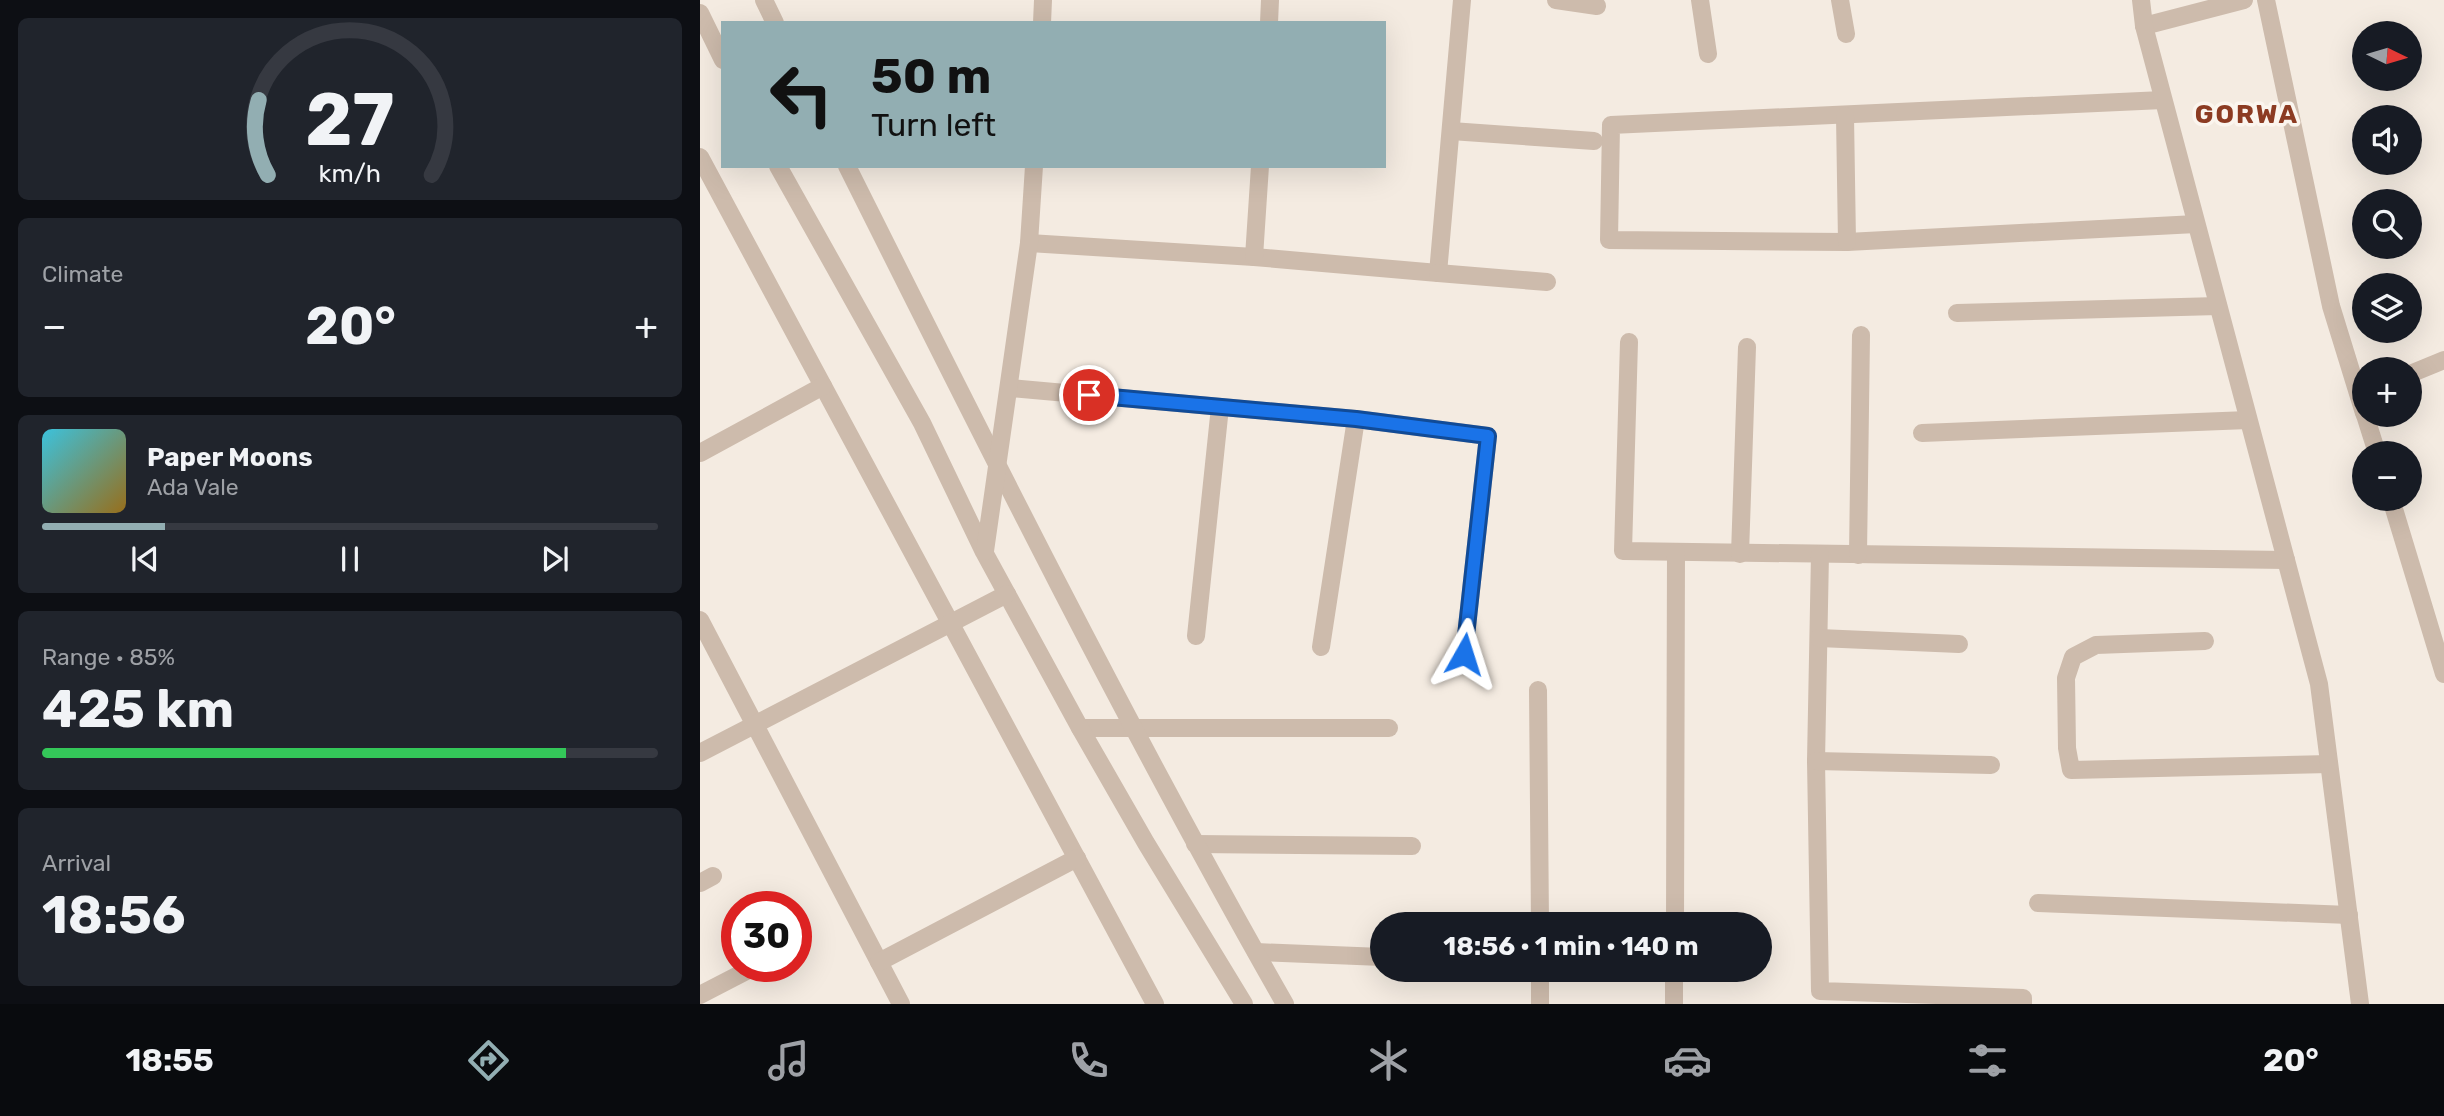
<!DOCTYPE html>
<html lang="en">
<head>
<meta charset="utf-8">
<style>
	body { margin:0; font-family:Rubik,sans-serif; background:#20242c; color:#f1f3f6; height:100vh; display:flex; flex-direction:column; font-size:26px; white-space:nowrap }
	* { box-sizing:border-box; margin:0 }
	p { font-size:23px; color:#9ea1a6 }
	.icon { flex:none; width:38px; height:38px; fill:none; stroke:currentColor; stroke-width:2; stroke-linecap:round; stroke-linejoin:round }
	.map { position:relative; flex:1; overflow:hidden }
	.panel { display:flex; flex-direction:column; gap:18px; padding:18px; background:#0d0f14; width:700px }
	.panel>* { flex:none }
	.guide { position:absolute; left:21px; top:21px; width:665px; height:147px; border-radius:0px; box-shadow:0 7px 28px #0002; background:#92aeb2; color:#111; overflow:hidden }
	.needle { width:46px; rotate:95deg }
	.buttons { position:absolute; left:1652px; top:21px; display:grid; gap:14px }
	.buttons a { display:grid; place-items:center; width:70px; height:70px; border-radius:50%; background:#171b24; box-shadow:0 7px 28px #0002; font-size:35px }
	.speed { position:absolute; left:21px; top:891px; display:flex; gap:14px; font-size:35px; font-weight:700; text-align:center }
	.speed>* { display:grid; place-content:center; width:91px; height:91px; border-radius:50%; background:#171b24; box-shadow:0 7px 28px #0002; line-height:1 }
	.speed .limit { border:10px solid #d22; background:#fff; color:#111 }
	.pin { position:absolute; display:grid; place-items:center; width:60px; height:60px; color:#fff; margin:-30px; border:4px solid #fff; border-radius:50%; box-shadow:0 2px 7px #0007 }
	.me { position:absolute; width:77px; margin:-38px; rotate:6deg; stroke-linejoin:round; filter:drop-shadow(0 0 5px #0008) }
	.turn { display:flex; align-items:center; gap:24px; height:147px; padding:0 35px; font-size:32px }
	.turn .icon { width:91px; height:91px; stroke-width:2.5 }
	.turn b { display:block; font-size:49px; line-height:60px }
	.big { font-size:52px; font-weight:700; line-height:1.1 }
	.panel .card { flex:1; display:flex; flex-direction:column; justify-content:center; gap:10px; min-width:0; padding:0 24px; border-radius:10px; background:#20242c }
	.panel .dial { align-items:center; gap:0 }
	.dial svg { height:182px; overflow:visible; fill:none; stroke:#363941; stroke-width:7; stroke-linecap:round; text-anchor:middle }
	.dial text { fill:#f1f3f6; stroke:none }
	.song { display:flex; align-items:center; gap:21px }
	.cover { width:84px; height:84px; border-radius:10px; background:linear-gradient(135deg,hsl(190 70% 55%),hsl(40 70% 35%)) }
	.played { height:7px; border-radius:4px; background:linear-gradient(90deg,#92aeb2 20%,#363941 20%) }
	.keys { display:flex; justify-content:space-around; direction:ltr }
	.heat { display:flex; justify-content:space-between; align-items:center; font-size:38px; direction:ltr }
	.charge { height:10px; border-radius:5px; background:linear-gradient(90deg,#34c759 85%,#363941 0) }
	.trip { position:absolute; left:670px; top:912px; width:402px; height:70px; border-radius:35px; background:#171b24; box-shadow:0 7px 28px #0002; font-weight:700; line-height:70px; text-align:center }
	.tabs { display:flex; height:112px; justify-content:space-around; align-items:center; background:#090b0e; color:#9ea1a6 }
	.tabs .icon { width:49px; height:49px }
	.tabs .selected { color:#92aeb2 }
	.tabs b { font-size:32px; color:#f1f3f6 }
	main { display:flex; flex:1; min-height:0 }
	.map>svg:first-child { display:block }
	.lines { fill:none; stroke-linecap:round; stroke-linejoin:round }
	.minor { stroke:#cdbbac; stroke-width:18 }
	.tertiary { stroke:#cdbbac; stroke-width:18 }
	.route-casing { stroke:#114b97; stroke-width:18 }
	.route { stroke:#1a73e8; stroke-width:12 }
	.labels { text-anchor:middle; dominant-baseline:central; stroke-width:7; stroke-linejoin:round; paint-order:stroke }
	.district-label { font-size:26px; font-weight:bold; letter-spacing:2px; fill:#8c3b22; stroke:#fbf5ee }
</style>
</head>
<body>
<main>
<section class="panel">
<div class="card dial"><svg viewBox="0 0 100 80">
<path d="M14 69A42 42 0 1 1 86 69"/>
<path d="M14 69A42 42 0 0 1 10 36" stroke="#92aeb2"/>
<text x="50" y="56" font-size="32" font-weight="700">27</text>
<text x="50" y="72" font-size="11">km/h</text>
</svg></div>
<div class="card"><p>Climate</p>
<div class="heat"><a>−</a><b class="big">20°</b><a>+</a></div>
</div>
<div class="card">
<div class="song"><i class="cover"></i><div><b>Paper Moons</b><p>Ada Vale</p></div></div>
<div class="played"></div>
<div class="keys"><svg class="icon" aria-label="previous" viewBox="0 0 24 24"><path d="M18 5L8 12l10 7zM5 5v14"/></svg><svg class="icon" aria-label="pause" viewBox="0 0 24 24"><path d="M8 5v14M16 5v14"/></svg><svg class="icon" aria-label="next" viewBox="0 0 24 24"><path d="M6 5l10 7-10 7zM19 5v14"/></svg></div>
</div>
<div class="card"><p>Range · 85%</p><b class="big">425 km</b><div class="charge"></div></div>
<div class="card"><p>Arrival</p><b class="big">18:56</b></div>
</section>
<div class="map">
<svg width="1744" height="1004" viewBox="0 0 1744 1004">
	<rect width="100%" height="100%" fill="#f4ebe1"/>
	<g class="lines">
		<!-- minor -->
		<g class="minor">
			<polyline points="856,0 897,6"/>
			<polyline points="1000,0 1008,54"/>
			<polyline points="1140,0 1146,34"/>
			<polyline points="1566,0 1631,306 1664,413"/>
			<polyline points="569,23 570,0"/>
			<polyline points="1444,26 1544,0"/>
			<polyline points="1463,100 911,125 909,240 1147,242 1496,224"/>
			<polyline points="1145,116 1147,242"/>
			<polyline points="751,131 894,141"/>
			<polyline points="0,157 455,1004"/>
			<polyline points="329,243 554,257 738,273 762,0"/>
			<polyline points="554,257 560,166"/>
			<polyline points="738,273 847,282"/>
			<polyline points="1257,313 1518,306"/>
			<polyline points="929,342 923,551 1586,560"/>
			<polyline points="1710,374 1744,360"/>
			<polyline points="310,388 656,419 788,436 764,654"/>
			<polyline points="1665,415 1677,453"/>
			<polyline points="1222,433 1548,420"/>
			<polyline points="0,453 123,386"/>
			<polyline points="1691,499 1744,674"/>
			<polyline points="1040,554 1047,347"/>
			<polyline points="1120,554 1116,761 1120,991 1323,998 1323,1004"/>
			<polyline points="1158,555 1161,335"/>
			<polyline points="0,620 201,1004"/>
			<polyline points="496,636 520,407"/>
			<polyline points="1119,638 1259,644"/>
			<polyline points="1505,641 1396,645 1373,657 1366,678 1367,748 1371,770 1629,764"/>
			<polyline points="621,647 656,419"/>
			<polyline points="838,690 840,924"/>
			<polyline points="380,728 689,728"/>
			<polyline points="1116,761 1291,765"/>
			<polyline points="495,844 712,846"/>
			<polyline points="0,883 13,876"/>
			<polyline points="1338,903 1649,915"/>
			<polyline points="975,924 976,552"/>
			<polyline points="556,952 682,957"/>
			<polyline points="179,962 377,858"/>
			<polyline points="840,970 840,1004"/>
			<polyline points="0,995 56,966"/>
			<polyline points="974,1004 974,970"/>
		</g>
		<!-- tertiary -->
		<g class="tertiary">
			<polyline points="64,0 75,23"/>
			<polyline points="1441,0 1444,26 1619,684 1660,1004"/>
			<polyline points="0,13 23,60"/>
			<polyline points="342,23 343,0"/>
			<polyline points="78,166 222,423 284,552 380,728 446,843 544,1004"/>
			<path d="M147,166c141,282 282,564 438,838"/>
			<polyline points="285,551 329,243 334,166"/>
			<polyline points="0,753 307,594"/>
		</g>
	</g>
	<g class="lines">
		<defs>
			<polyline id="route" points="389,395 656,419 788,436 764,654"/>
		</defs>
		<!-- route casing -->
		<use href="#route" class="route-casing"/>
		<!-- route -->
		<use href="#route" class="route"/>
	</g>
	<g class="labels">
		<!-- district labels -->
		<g class="district-label">
			<text x="1547" y="114">GORWA</text>
		</g>
	</g>
</svg>
<div class="buttons">
<a><svg class="needle" viewBox="-14 -14 28 28"><path d="M0-13l5 13h-10z" fill="#e53935"/><path d="M0 13l5-13h-10z" fill="#9ea1a6"/></svg></a>
<a><svg class="icon" aria-label="sound" viewBox="0 0 24 24"><path d="M4 9h4l5-4v14l-5-4H4zM17 9q2 3 0 6"/></svg></a>
<a><svg class="icon" aria-label="search" viewBox="0 0 24 24"><circle cx="10" cy="10" r="6"/><path d="M15 15l6 6"/></svg></a>
<a><svg class="icon" aria-label="layers" viewBox="0 0 24 24"><path d="M12 4l9 5-9 5-9-5zM3 14l9 5 9-5"/></svg></a>
<a>+</a>
<a>−</a>
</div>
<div class="speed"><div class="limit">30</div></div>
<div class="pin" style="left:389px;top:395px;background:#d93025"><svg class="icon" aria-label="arrive" viewBox="0 0 24 24"><path d="M6 21V4h12l-3 4 3 4H6"/></svg></div>
<svg class="me" style="left:764px;top:654px" viewBox="-20 -20 40 40"><path d="M0-17L14 15 0 8-14 15z" fill="#1a73e8" stroke="#fff" stroke-width="4"/></svg>
<div class="trip">18:56 · 1 min · 140 m</div>
<div class="guide">
<div class="turn"><svg class="icon" aria-label="left" viewBox="0 0 24 24"><path d="M17 20v-9H6M10 6l-5 5 5 5"/></svg><div><b>50 m</b>Turn left</div></div>
</div>
</div>
</main>
<nav class="tabs">
<b>18:55</b>
<svg class="icon selected" aria-label="directions" viewBox="0 0 24 24"><path d="M12 3l9 9-9 9-9-9zM9 14v-3h6M13 9l2 2-2 2"/></svg>
<svg class="icon" aria-label="music" viewBox="0 0 24 24"><path d="M9 18V5l10-2v13"/><circle cx="6" cy="18" r="3"/><circle cx="16" cy="16" r="3"/></svg>
<svg class="icon" aria-label="phone" viewBox="0 0 24 24"><path d="M5 4h4l2 5-3 2q2 4 5 5l2-3 5 2v4C11 20 4 13 5 4z"/></svg>
<svg class="icon" aria-label="climate" viewBox="0 0 24 24"><path d="M12 3v18M4 7l16 10M4 17L20 7"/></svg>
<svg class="icon" aria-label="car" viewBox="0 0 24 24"><path d="M5 17H2v-5l4-1 3-4h7l3 4 3 1v5h-3M9 17h6M6 11h13"/><circle cx="7" cy="17" r="2"/><circle cx="17" cy="17" r="2"/></svg>
<svg class="icon" aria-label="filters" viewBox="0 0 24 24"><path d="M4 7h16M4 17h16"/><circle cx="9" cy="7" r="2"/><circle cx="15" cy="17" r="2"/></svg>
<b>20°</b>
</nav>
</body>
</html>
